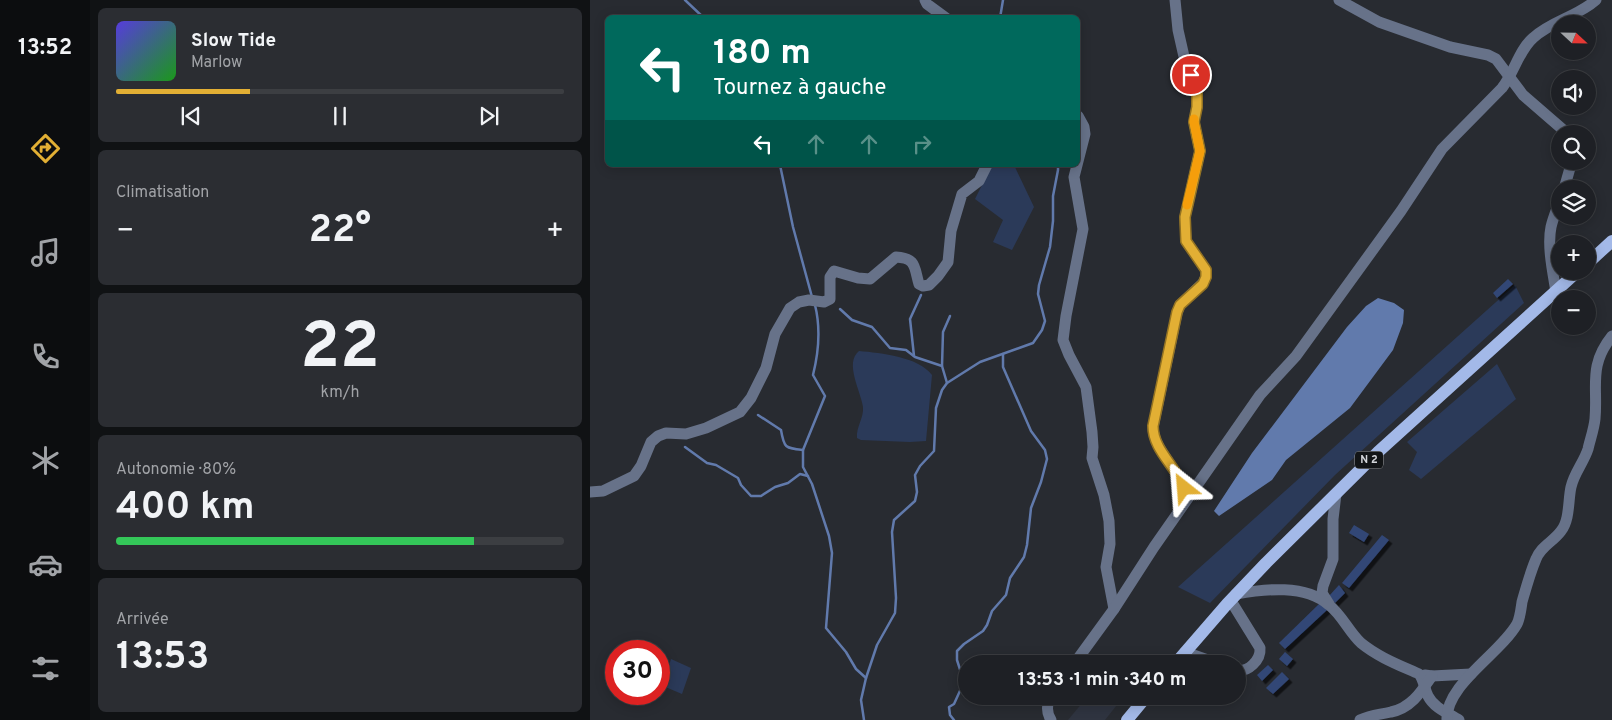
<!DOCTYPE html>
<html lang="fr">
<head>
<meta charset="utf-8">
<style>
	body { margin:0; font-family:Overpass,sans-serif; background:#2b2d32; color:#f1f3f6; height:100vh; display:flex; flex-direction:column; font-size:19px; white-space:nowrap }
	* { box-sizing:border-box; margin:0 }
	p { font-size:16px; color:#a1a3a7 }
	.icon { flex:none; width:28px; height:28px; fill:none; stroke:currentColor; stroke-width:2; stroke-linecap:round; stroke-linejoin:round }
	.map { position:relative; flex:1; overflow:hidden }
	.sheet { display:flex; flex-direction:column; gap:8px; padding:8px; background:#101214; width:500px }
	.sheet>* { flex:none }
	.guide { position:absolute; left:15px; top:15px; width:475px; height:152px; border-radius:8px; box-shadow:0 2px 12px #0003,0 0 0 1px #3c3e42; background:#00695c; color:#fff; overflow:hidden }
	.needle { width:32px; rotate:112deg }
	.fabs { position:absolute; left:961px; top:15px; display:grid; gap:10px }
	.fabs a { display:grid; place-items:center; width:45px; height:45px; border-radius:50%; background:#1e2025; box-shadow:0 2px 12px #0003,0 0 0 1px #3c3e42; font-size:25px }
	.speed { position:absolute; left:15px; top:640px; display:flex; gap:10px; font-size:25px; font-weight:700; text-align:center }
	.speed>* { display:grid; place-content:center; width:65px; height:65px; border-radius:50%; background:#1e2025; box-shadow:0 2px 12px #0003,0 0 0 1px #3c3e42; line-height:1 }
	.speed .limit { border:8px solid #d22; background:#fff; color:#111 }
	.pin { position:absolute; display:grid; place-items:center; width:42px; height:42px; color:#fff; margin:-21px; border:2px solid #fff; border-radius:50%; box-shadow:0 1px 5px #0007 }
	.me { position:absolute; width:55px; margin:-28px; rotate:332deg; stroke-linejoin:round; filter:drop-shadow(0 0 4px #0008) }
	.turn { display:flex; align-items:center; gap:18px; height:105px; padding:0 25px; font-size:22px }
	.turn .icon { width:65px; height:65px; stroke-width:2.5 }
	.turn b { display:block; font-size:35px; line-height:42px }
	.lanes { display:flex; align-items:center; height:48px; padding:0 25px; background:#0003; justify-content:center; gap:25px; direction:ltr }
	.lanes .off { opacity:.35 }
	.big { font-size:38px; font-weight:700; line-height:1.1 }
	.sheet .widget { flex:1; display:flex; flex-direction:column; justify-content:center; gap:8px; min-width:0; padding:0 18px; border-radius:8px; background:#2b2d32 }
	.sheet .dial { align-items:center; gap:0 }
	.dial b { font-size:65px; line-height:1 }
	.song { display:flex; align-items:center; gap:15px }
	.cover { width:60px; height:60px; border-radius:8px; background:linear-gradient(135deg,hsl(250 70% 55%),hsl(120 70% 35%)) }
	.played { height:5px; border-radius:2px; background:linear-gradient(90deg,#e2af34 30%,#3c3e42 30%) }
	.keys { display:flex; justify-content:space-around; direction:ltr }
	.heat { display:flex; justify-content:space-between; align-items:center; font-size:28px; direction:ltr }
	.charge { height:8px; border-radius:4px; background:linear-gradient(90deg,#34c759 80%,#3c3e42 0) }
	.trip { position:absolute; left:368px; top:655px; width:288px; height:50px; border-radius:25px; background:#1e2025; box-shadow:0 2px 12px #0003,0 0 0 1px #3c3e42; font-weight:700; line-height:50px; text-align:center }
	main { display:flex; flex:1; min-height:0 }
	.tab-bar { display:flex; flex-direction:column; width:90px; justify-content:space-around; align-items:center; background:#0c0d0f; color:#a1a3a7 }
	.tab-bar .icon { width:35px; height:35px }
	.tab-bar .current { color:#e2af34 }
	.tab-bar b { font-size:22px; color:#f1f3f6 }
	.map>svg:first-child { display:block }
	.built { fill:#2f3440 }
	.green { fill:#2b3a59 }
	.water { fill:#617aac }
	.lines { fill:none; stroke-linecap:round; stroke-linejoin:round }
	.stream { stroke:#617aac; stroke-width:2.5 }
	.building { fill:#324776; filter:url(#shadow) }
	.minor { stroke:#677289; stroke-width:11 }
	.major { stroke:#a3b9e8; stroke-width:12 }
	.route-casing { stroke:#937222; stroke-width:12 }
	.route { stroke:#e2af34; stroke-width:9 }
	.slow { stroke:#f59e0b; stroke-width:9 }
	.labels { text-anchor:middle; dominant-baseline:central; stroke-width:5; stroke-linejoin:round; paint-order:stroke }
	.shield { fill:#121416; stroke:#999b9e; stroke-width:1 }
	.shield-label { font-size:11px; font-weight:bold; fill:#d3d5d9 }
</style>
</head>
<body>
<main>
<nav class="tab-bar">
<b>13:52</b>
<svg class="icon current" aria-label="directions" viewBox="0 0 24 24"><path d="M12 3l9 9-9 9-9-9zM9 14v-3h6M13 9l2 2-2 2"/></svg>
<svg class="icon" aria-label="music" viewBox="0 0 24 24"><path d="M9 18V5l10-2v13"/><circle cx="6" cy="18" r="3"/><circle cx="16" cy="16" r="3"/></svg>
<svg class="icon" aria-label="phone" viewBox="0 0 24 24"><path d="M5 4h4l2 5-3 2q2 4 5 5l2-3 5 2v4C11 20 4 13 5 4z"/></svg>
<svg class="icon" aria-label="climate" viewBox="0 0 24 24"><path d="M12 3v18M4 7l16 10M4 17L20 7"/></svg>
<svg class="icon" aria-label="car" viewBox="0 0 24 24"><path d="M5 17H2v-5l4-1 3-4h7l3 4 3 1v5h-3M9 17h6M6 11h13"/><circle cx="7" cy="17" r="2"/><circle cx="17" cy="17" r="2"/></svg>
<svg class="icon" aria-label="filters" viewBox="0 0 24 24"><path d="M4 7h16M4 17h16"/><circle cx="9" cy="7" r="2"/><circle cx="15" cy="17" r="2"/></svg>
</nav>
<section class="sheet">
<div class="widget">
<div class="song"><i class="cover"></i><div><b>Slow Tide</b><p>Marlow</p></div></div>
<div class="played"></div>
<div class="keys"><svg class="icon" aria-label="previous" viewBox="0 0 24 24"><path d="M18 5L8 12l10 7zM5 5v14"/></svg><svg class="icon" aria-label="pause" viewBox="0 0 24 24"><path d="M8 5v14M16 5v14"/></svg><svg class="icon" aria-label="next" viewBox="0 0 24 24"><path d="M6 5l10 7-10 7zM19 5v14"/></svg></div>
</div>
<div class="widget"><p>Climatisation</p>
<div class="heat"><a>−</a><b class="big">22°</b><a>+</a></div>
</div>
<div class="widget dial"><b>22</b><p>km/h</p></div>
<div class="widget"><p>Autonomie · 80%</p><b class="big">400 km</b><div class="charge"></div></div>
<div class="widget"><p>Arrivée</p><b class="big">13:53</b></div>
</section>
<div class="map">
<svg width="1022" height="720" viewBox="0 0 1022 720">
	<defs>
		<filter id="shadow"><feDropShadow dx="3.5" dy="3.5" stdDeviation="0" flood-color="#0009"/></filter>
	</defs>
	<rect width="100%" height="100%" fill="#282b31"/>
	<!-- built -->
	<polygon class="built" points="498,696 534,696 515,720 478,720"/>
	<!-- green -->
	<g class="green">
		<polygon points="402,165 424,165 444,207 422,250 403,242 413,220 385,199"/>
		<polygon points="925,285 934,303 745,475 620,603 588,587"/>
		<path d="M269,351c22,2 60,6 73,24l-6,66 -16,1 -49,-2 -4,-2c-1,-11 7,-20 6,-31 -2,-16 -19,-44 -4,-56z"/>
		<polygon points="907,364 926,399 831,479 819,470 827,452 817,442"/>
		<polygon points="81,659 101,668 92,694 73,686"/>
	</g>
	<!-- water -->
	<polygon class="water" points="788,298 804,303 814,310 813,323 803,350 760,408 696,460 682,480 629,516 624,511 662,453 757,327 776,306"/>
	<g class="lines">
		<!-- stream -->
		<g class="stream">
			<polyline points="95,0 114,18"/>
			<polyline points="410,18 413,0"/>
			<polyline points="190,165 203,227 222,297"/>
			<path d="M225,305c6,24 4,46 -2,70l12,21 -22,54v17l9,17 17,52 3,17 -6,75 20,24 10,17 10,9"/>
			<polyline points="250,309 262,320 282,327 300,348 316,350 325,357 352,366 357,383"/>
			<polyline points="324,356 320,319 331,295"/>
			<polyline points="352,366 353,332 360,316"/>
			<path d="M168,415l23,15c3,18 4,18 22,20"/>
			<polyline points="95,447 117,463 126,465 148,478 151,485 161,496 171,496 185,487 198,483 210,474 218,476"/>
			<polyline points="274,720 271,700 276,678 287,645 305,613 306,598 302,532 304,520 325,501 327,492 325,475 330,466 344,451 346,408 352,390 357,383 390,362 443,343 452,330 455,321 448,294 449,285 460,247 463,221 463,196 468,170 468,165"/>
			<polyline points="364,720 360,715 359,707 364,704 374,682 367,660 367,651 374,644 393,631 397,625 402,611 416,595 420,578 434,557 437,545 441,508 451,482 457,459 455,450 441,431 413,367 413,354"/>
		</g>
	</g>
	<!-- building -->
	<g class="building">
		<polygon points="918,279 923,284 907,298 903,293"/>
		<polygon points="764,525 779,534 774,542 759,533"/>
		<polygon points="792,535 799,540 759,588 752,583"/>
		<polygon points="749,585 755,593 745,603 739,596"/>
		<polygon points="730,603 737,610 695,649 689,643"/>
		<polygon points="695,652 703,659 697,666 689,659"/>
		<polygon points="678,665 683,670 672,681 667,675"/>
		<polygon points="692,672 699,679 683,694 676,688"/>
	</g>
	<g class="lines">
		<!-- minor -->
		<g class="minor">
			<polyline points="335,0 337,4 356,18"/>
			<path d="M585,0l3,30 7,31 12,29v17l-3,15 6,29 -15,66 1,24 20,29v7l-3,6 -23,22 -3,8 -24,114c0,18 19,38 29,55l2,6 -2,18"/>
			<polyline points="749,0 789,22 860,47 898,55 906,59 933,95 978,134"/>
			<polyline points="488,116 494,127 495,134 484,177 493,229 476,316 473,340 479,355 496,387 502,432 503,447 502,458 514,495 519,521 520,544 516,567 524,609"/>
			<polyline points="974,189 982,161"/>
			<path d="M966,292c-3,-19 -9,-46 -5,-65 2,-9 6,-18 9,-27"/>
			<path d="M0,492l13,-1 31,-15 7,-10 10,-24 7,-6 8,-3 20,1 20,-6 34,-16 11,-14 15,-30 9,-34 15,-26 9,-6 10,-2 15,2 6,-3v-22l4,-6 24,7 12,1 26,-22c21,1 18,11 23,27l4,2 6,-1 9,-9 10,-14 3,-31 11,-37 17,-13 8,-16"/>
			<path d="M646,594c29,-5 69,-10 93,11 13,10 20,27 32,38 17,14 38,22 58,31 5,6 5,14 9,22 6,12 20,17 31,24"/>
			<path d="M641,601l29,47c1,12 -12,25 -24,22"/>
			<polyline points="739,604 732,593 733,586 743,559 743,519 746,494"/>
			<polyline points="595,652 629,664"/>
			<path d="M484,664l40,-55 40,-62 106,-152 36,-39 105,-145 41,-62 60,-61c12,-15 17,-38 31,-50 18,-17 44,-21 63,-38"/>
			<polyline points="835,675 842,676 881,674"/>
			<path d="M460,696c-3,9 -4,16 1,24"/>
			<path d="M770,720c12,-6 19,-5 31,-8 20,-4 30,-20 41,-36"/>
			<path d="M857,720c-2,-35 53,-66 70,-96 3,-6 4,-15 5,-22 4,-14 8,-29 14,-43 5,-13 17,-17 25,-28 9,-11 7,-31 10,-44 3,-14 13,-25 17,-38 2,-9 6,-20 7,-30 3,-33 -7,-53 17,-83"/>
		</g>
		<!-- major -->
		<g class="major">
			<polyline points="998,263 1022,241"/>
			<polyline points="585,664 637,604 676,563 788,452 988,271"/>
			<polyline points="537,720 557,696"/>
		</g>
	</g>
	<g class="lines">
		<defs>
			<path id="route" d="M594,488c-8,-22 -31,-38 -31,-62l24,-114 3,-7 23,-21 3,-7v-7l-20,-29 -1,-24 15,-66 -6,-29 3,-15v-17l-6,-15"/>
		</defs>
		<!-- route casing -->
		<use href="#route" class="route-casing"/>
		<!-- route -->
		<use href="#route" class="route"/>
		<!-- slow -->
		<polyline class="slow" points="597,205 610,151 604,122 604,119"/>
	</g>
	<g class="labels">
		<!-- shield labels -->
		<rect class="shield" x="765" y="451.5" width="28" height="17" rx="4"/>
		<g class="shield-label">
			<text x="779" y="460">N 2</text>
		</g>
	</g>
</svg>
<div class="fabs">
<a><svg class="needle" viewBox="-14 -14 28 28"><path d="M0-13l5 13h-10z" fill="#e53935"/><path d="M0 13l5-13h-10z" fill="#a1a3a7"/></svg></a>
<a><svg class="icon" aria-label="sound" viewBox="0 0 24 24"><path d="M4 9h4l5-4v14l-5-4H4zM17 9q2 3 0 6"/></svg></a>
<a><svg class="icon" aria-label="search" viewBox="0 0 24 24"><circle cx="10" cy="10" r="6"/><path d="M15 15l6 6"/></svg></a>
<a><svg class="icon" aria-label="layers" viewBox="0 0 24 24"><path d="M12 4l9 5-9 5-9-5zM3 14l9 5 9-5"/></svg></a>
<a>+</a>
<a>−</a>
</div>
<div class="speed"><div class="limit">30</div></div>
<div class="pin" style="left:601px;top:75px;background:#d93025"><svg class="icon" aria-label="arrive" viewBox="0 0 24 24"><path d="M6 21V4h12l-3 4 3 4H6"/></svg></div>
<svg class="me" style="left:594px;top:488px" viewBox="-20 -20 40 40"><path d="M0-17L14 15 0 8-14 15z" fill="#e2af34" stroke="#fff" stroke-width="4"/></svg>
<div class="trip">13:53 · 1 min · 340 m</div>
<div class="guide">
<div class="turn"><svg class="icon" aria-label="left" viewBox="0 0 24 24"><path d="M17 20v-9H6M10 6l-5 5 5 5"/></svg><div><b>180 m</b>Tournez à gauche</div></div>
<div class="lanes"><svg class="icon" aria-label="left" viewBox="0 0 24 24"><path d="M17 20v-9H6M10 6l-5 5 5 5"/></svg><svg class="icon off" aria-label="ahead" viewBox="0 0 24 24"><path d="M12 20V5M6 11l6-6 6 6"/></svg><svg class="icon off" aria-label="ahead" viewBox="0 0 24 24"><path d="M12 20V5M6 11l6-6 6 6"/></svg><svg class="icon off" aria-label="right" viewBox="0 0 24 24"><path d="M7 20v-9h11M14 6l5 5-5 5"/></svg></div>
</div>
</div>
</main>
</body>
</html>
